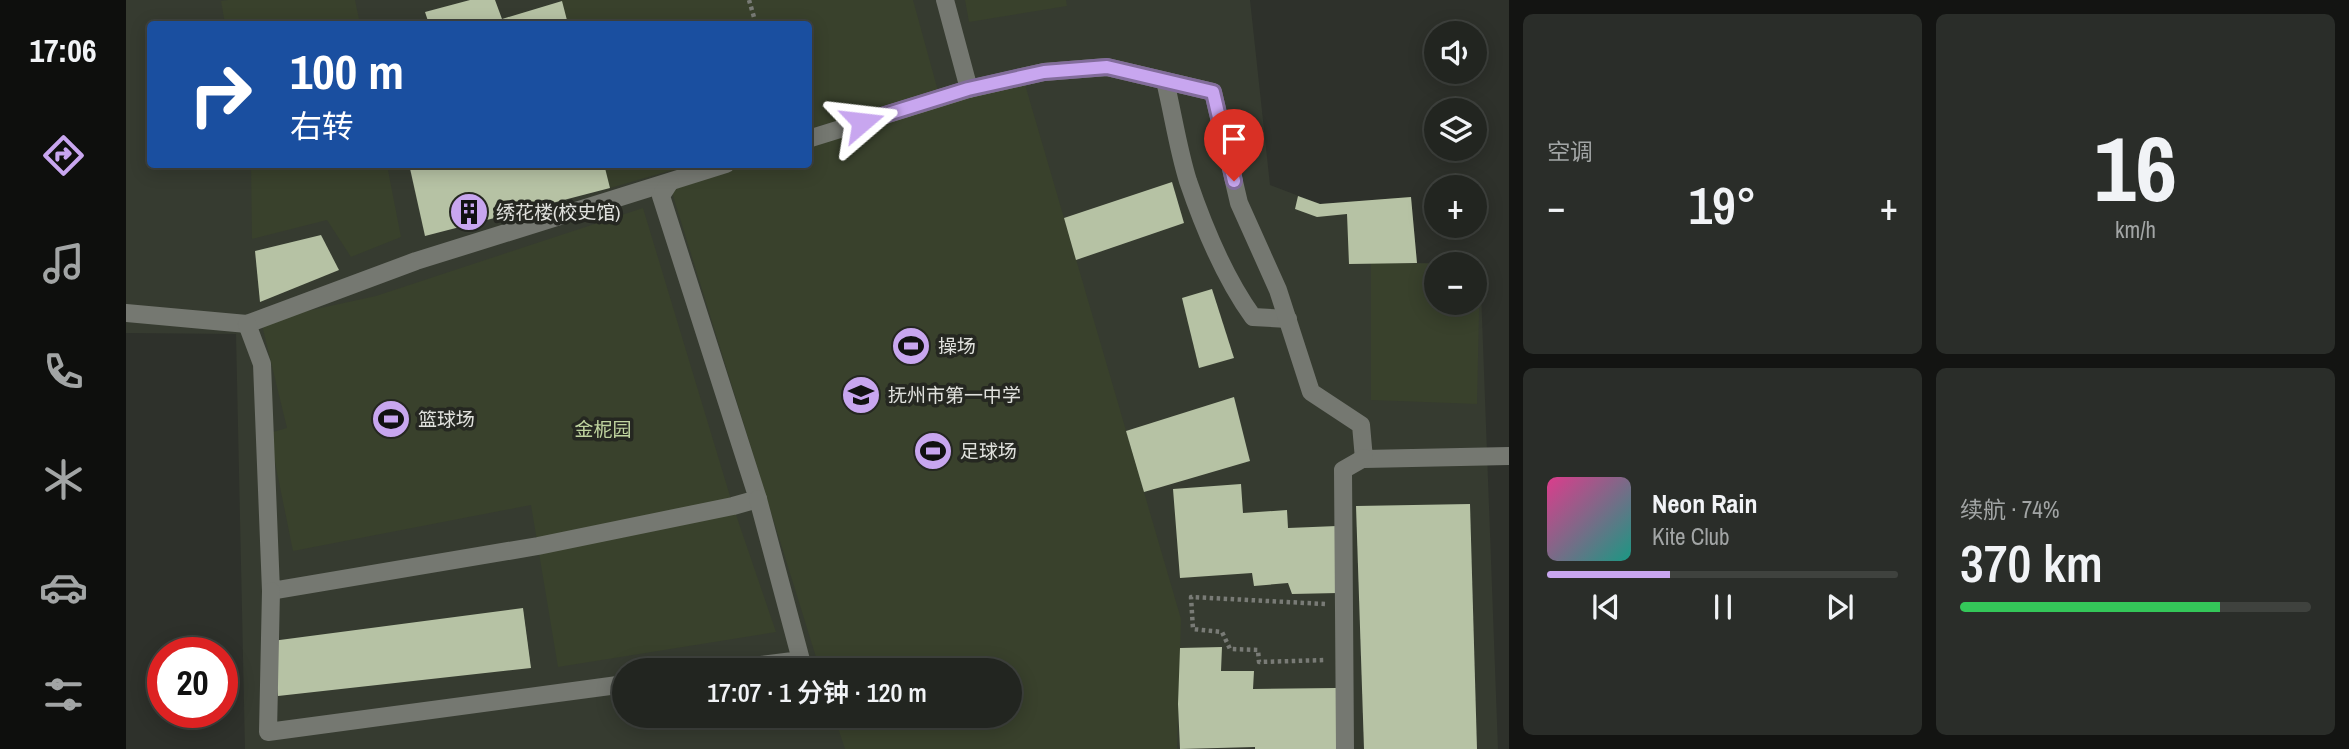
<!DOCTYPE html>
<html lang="zh">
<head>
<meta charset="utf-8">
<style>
	body { margin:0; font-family:"Archivo Narrow","Noto Sans SC",sans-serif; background:#2a2d29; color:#f1f3f6; height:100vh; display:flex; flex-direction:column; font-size:26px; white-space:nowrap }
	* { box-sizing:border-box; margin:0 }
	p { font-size:23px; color:#a2a5a5 }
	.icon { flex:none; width:38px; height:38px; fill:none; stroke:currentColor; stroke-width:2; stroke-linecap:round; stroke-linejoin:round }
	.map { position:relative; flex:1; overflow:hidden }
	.sheet { display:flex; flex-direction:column; gap:14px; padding:14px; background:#131412; width:840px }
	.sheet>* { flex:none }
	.banner { position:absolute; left:21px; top:21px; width:665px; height:147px; border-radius:7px; box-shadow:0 4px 18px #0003,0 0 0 2px #3f423e; background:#1a4fa0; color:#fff; overflow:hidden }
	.controls { position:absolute; left:1298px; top:21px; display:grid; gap:14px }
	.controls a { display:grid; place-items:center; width:63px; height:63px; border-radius:50%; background:#222520; box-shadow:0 4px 18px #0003,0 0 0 2px #3f423e; font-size:35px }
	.speed { position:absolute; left:21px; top:637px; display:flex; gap:14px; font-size:35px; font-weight:700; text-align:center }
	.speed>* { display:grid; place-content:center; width:91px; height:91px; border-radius:50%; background:#222520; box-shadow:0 4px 18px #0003,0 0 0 2px #3f423e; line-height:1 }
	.speed .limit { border:10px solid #d22; background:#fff; color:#111 }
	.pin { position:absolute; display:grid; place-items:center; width:60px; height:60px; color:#fff; margin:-72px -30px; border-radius:50% 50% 50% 0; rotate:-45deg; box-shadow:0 0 7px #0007 }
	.pin .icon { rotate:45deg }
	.me { position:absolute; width:77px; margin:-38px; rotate:73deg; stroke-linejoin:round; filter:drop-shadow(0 0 5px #0008) }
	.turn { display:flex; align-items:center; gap:24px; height:147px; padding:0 28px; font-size:32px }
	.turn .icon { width:91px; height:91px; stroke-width:2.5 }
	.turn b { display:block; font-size:49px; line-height:60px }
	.big { font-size:52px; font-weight:600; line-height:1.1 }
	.sheet .card { flex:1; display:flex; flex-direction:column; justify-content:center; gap:10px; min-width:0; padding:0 24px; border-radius:10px; background:#2a2d29 }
	.sheet .dial { align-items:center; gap:0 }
	.dial b { font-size:91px; line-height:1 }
	.song { display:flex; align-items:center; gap:21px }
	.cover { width:84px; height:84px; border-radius:10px; background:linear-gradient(135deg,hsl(330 70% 55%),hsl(170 70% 35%)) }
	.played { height:7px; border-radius:4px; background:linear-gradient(90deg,#c8a6ef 35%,#3f423e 35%) }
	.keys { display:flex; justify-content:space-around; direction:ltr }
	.heat { display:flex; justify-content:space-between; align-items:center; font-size:38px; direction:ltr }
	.charge { height:10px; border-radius:5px; background:linear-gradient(90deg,#34c759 74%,#3f423e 0) }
	.sheet .tiles { flex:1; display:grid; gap:14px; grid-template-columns:repeat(2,1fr) }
	.trip { position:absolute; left:486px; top:658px; width:410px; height:70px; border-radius:35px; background:#222520; box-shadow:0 4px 18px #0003,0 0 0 2px #3f423e; font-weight:600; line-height:70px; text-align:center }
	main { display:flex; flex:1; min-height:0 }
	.tabs { display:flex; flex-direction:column; width:126px; justify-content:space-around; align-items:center; background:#0e0f0d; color:#a2a5a5 }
	.tabs .icon { width:49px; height:49px }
	.tabs .on { color:#c8a6ef }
	.tabs b { font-size:32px; color:#f1f3f6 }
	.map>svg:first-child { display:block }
	.built { fill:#363b30; fill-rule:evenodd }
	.green { fill:#39412c; fill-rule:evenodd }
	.building { fill:#b6c2a4 }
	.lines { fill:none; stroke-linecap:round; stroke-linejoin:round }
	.path { stroke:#797b76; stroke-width:4.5; stroke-dasharray:3.5 3.5; stroke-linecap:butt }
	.minor { stroke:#757871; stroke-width:18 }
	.route-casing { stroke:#826c9b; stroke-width:18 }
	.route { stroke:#c8a6ef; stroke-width:12 }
	.labels { text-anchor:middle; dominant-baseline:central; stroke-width:7; stroke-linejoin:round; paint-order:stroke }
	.poi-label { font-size:19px; fill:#e0e1dd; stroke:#252721; text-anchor:start }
	.park-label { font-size:19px; fill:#c0d5a0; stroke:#252721 }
</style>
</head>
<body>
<main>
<nav class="tabs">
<b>17:06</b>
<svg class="icon on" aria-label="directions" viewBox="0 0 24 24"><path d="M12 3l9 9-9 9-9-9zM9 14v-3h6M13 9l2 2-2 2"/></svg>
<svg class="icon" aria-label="music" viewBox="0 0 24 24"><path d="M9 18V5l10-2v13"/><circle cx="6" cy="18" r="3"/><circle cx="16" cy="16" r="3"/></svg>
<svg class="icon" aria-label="phone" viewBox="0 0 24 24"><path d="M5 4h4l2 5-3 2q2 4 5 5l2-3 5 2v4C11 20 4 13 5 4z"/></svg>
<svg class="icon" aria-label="climate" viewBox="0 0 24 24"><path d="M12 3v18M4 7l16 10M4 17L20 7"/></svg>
<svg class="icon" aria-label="car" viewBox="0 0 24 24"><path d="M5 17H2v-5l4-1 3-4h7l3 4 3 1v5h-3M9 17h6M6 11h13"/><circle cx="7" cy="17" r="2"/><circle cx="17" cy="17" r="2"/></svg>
<svg class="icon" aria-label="filters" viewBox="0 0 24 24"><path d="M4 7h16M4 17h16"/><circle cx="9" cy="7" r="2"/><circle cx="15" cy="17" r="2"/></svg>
</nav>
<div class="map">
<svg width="1383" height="749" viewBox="0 0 1383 749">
	<rect width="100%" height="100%" fill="#2e312b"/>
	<!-- built -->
	<path class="built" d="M0,0h1124l20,185 50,19 91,-7 6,66 63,1 18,485h-1253l-9,-415 -110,-1zM24,24h658v140h-658zM1311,264h38v39h-38zM499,670h385v46h-385z"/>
	<!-- green -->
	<g class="green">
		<polygon points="102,0 229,0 234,24 99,24 95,1"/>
		<polygon points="435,0 787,0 812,91 683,129 682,24 442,24"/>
		<polygon points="839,0 940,0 941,6 843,22"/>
		<polygon points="898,81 1055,619 1051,749 719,749 708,716 884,716 884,670 694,670 544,186 618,165 682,164 683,145"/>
		<polygon points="478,164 564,165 484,188"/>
		<polygon points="125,165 261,165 275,237 225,257 201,220 126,239"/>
		<polygon points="517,208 607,506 650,632 432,667 405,505 167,551 143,433 161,428 135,321 250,296"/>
		<path d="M1245,263l109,1 -3,140 -106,-4zM1311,264h38v39h-38z"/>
	</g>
	<!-- building -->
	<g class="building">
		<polygon points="344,0 369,0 376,19 436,1 442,24 303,24 299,12"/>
		<polygon points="283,164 478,164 484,188 299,236"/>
		<polygon points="1046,182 1058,223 950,260 938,218"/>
		<polygon points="1172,196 1194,204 1285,197 1291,263 1223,264 1221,214 1191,217 1169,209"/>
		<polygon points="195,235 213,270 134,302 129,251"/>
		<polygon points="1086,289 1108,358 1073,368 1056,298"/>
		<polygon points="1108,397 1124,461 1018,492 1000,431"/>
		<polygon points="1115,484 1117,513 1161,510 1162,528 1211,526 1212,593 1166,594 1162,583 1128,586 1126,573 1054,578 1047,489"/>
		<polygon points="1344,504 1351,749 1238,749 1230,506"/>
		<polygon points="397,608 405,668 152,696 146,641"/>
		<polygon points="1096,647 1095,671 1128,671 1127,689 1211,688 1210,749 1129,749 1129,747 1054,749 1052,704 1054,648"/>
	</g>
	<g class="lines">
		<!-- path -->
		<g class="path">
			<polyline points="623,0 630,24"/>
			<polyline points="1199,604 1065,597 1067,629 1096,632 1104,649 1132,650 1133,662 1200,660"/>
		</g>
		<!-- minor -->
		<g class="minor">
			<polyline points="819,0 843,89"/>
			<path d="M1039,81c8,33 13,68 23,100 16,47 36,96 65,136l35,2"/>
			<polyline points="682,139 843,89 918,72 981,67 1087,92 1113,203 1152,290 1185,392 1235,425 1238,459 1383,456"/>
			<polyline points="0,313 121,324 290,261 600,164"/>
			<polyline points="121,324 136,364 145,591 412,546 607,506 632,499 535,196 544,182"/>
			<polyline points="145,591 142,732 499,684"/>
			<polyline points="596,670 675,660 632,499"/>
			<polyline points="1219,749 1217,470 1238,458"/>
		</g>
	</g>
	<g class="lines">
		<defs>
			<polyline id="route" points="736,122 842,89 918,72 981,67 1087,92 1108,181"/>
		</defs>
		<!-- route casing -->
		<use href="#route" class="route-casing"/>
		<!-- route -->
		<use href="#route" class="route"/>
	</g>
	<!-- icons -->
	<defs>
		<symbol id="building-disc" viewBox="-11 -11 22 22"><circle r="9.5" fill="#c8a6ef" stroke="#252721"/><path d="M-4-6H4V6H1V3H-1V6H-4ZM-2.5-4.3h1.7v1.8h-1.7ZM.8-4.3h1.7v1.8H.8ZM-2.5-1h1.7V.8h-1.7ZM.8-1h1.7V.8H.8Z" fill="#111"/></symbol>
		<symbol id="stadium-disc" viewBox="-11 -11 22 22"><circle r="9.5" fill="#c8a6ef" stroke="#252721"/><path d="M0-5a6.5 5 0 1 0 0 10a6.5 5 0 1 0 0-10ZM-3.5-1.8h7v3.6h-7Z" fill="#111"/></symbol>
		<symbol id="school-disc" viewBox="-11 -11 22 22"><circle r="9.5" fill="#c8a6ef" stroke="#252721"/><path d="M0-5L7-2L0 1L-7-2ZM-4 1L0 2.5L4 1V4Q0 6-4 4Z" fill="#111"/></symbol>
	</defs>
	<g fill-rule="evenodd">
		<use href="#building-disc" x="321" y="190" width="44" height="44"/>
		<use href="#stadium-disc" x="763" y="324" width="44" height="44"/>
		<use href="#school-disc" x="713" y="373" width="44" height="44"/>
		<use href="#stadium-disc" x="243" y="397" width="44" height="44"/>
		<use href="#stadium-disc" x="785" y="429" width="44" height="44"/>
	</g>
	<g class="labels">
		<!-- poi labels -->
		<g class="poi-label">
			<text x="370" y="212">绣花楼(校史馆)</text>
			<text x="812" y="346">操场</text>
			<text x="762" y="395">抚州市第一中学</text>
			<text x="292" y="419">篮球场</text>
			<text x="834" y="451">足球场</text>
		</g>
		<!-- park labels -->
		<g class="park-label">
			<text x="477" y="429">金柅园</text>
		</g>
	</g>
</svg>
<div class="controls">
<a><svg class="icon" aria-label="sound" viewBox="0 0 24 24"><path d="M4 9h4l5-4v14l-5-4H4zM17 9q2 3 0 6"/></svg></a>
<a><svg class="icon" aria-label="layers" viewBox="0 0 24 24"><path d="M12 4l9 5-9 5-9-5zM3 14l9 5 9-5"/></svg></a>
<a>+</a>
<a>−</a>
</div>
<div class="speed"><div class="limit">20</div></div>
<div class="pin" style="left:1108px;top:181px;background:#d93025"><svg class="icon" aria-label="arrive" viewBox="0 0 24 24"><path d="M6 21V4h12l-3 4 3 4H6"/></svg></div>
<svg class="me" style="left:736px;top:122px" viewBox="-20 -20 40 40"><path d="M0-17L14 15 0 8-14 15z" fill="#c8a6ef" stroke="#fff" stroke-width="4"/></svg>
<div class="trip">17:07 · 1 分钟 · 120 m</div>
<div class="banner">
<div class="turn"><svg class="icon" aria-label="right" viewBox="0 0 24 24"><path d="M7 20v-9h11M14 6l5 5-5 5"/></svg><div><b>100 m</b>右转</div></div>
</div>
</div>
<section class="sheet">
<div class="tiles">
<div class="card"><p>空调</p>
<div class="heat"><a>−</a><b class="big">19°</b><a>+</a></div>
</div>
<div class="card dial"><b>16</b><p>km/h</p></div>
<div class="card">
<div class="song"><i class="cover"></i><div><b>Neon Rain</b><p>Kite Club</p></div></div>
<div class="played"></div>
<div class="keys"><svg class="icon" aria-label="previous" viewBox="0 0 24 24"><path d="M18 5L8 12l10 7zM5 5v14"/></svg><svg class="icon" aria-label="pause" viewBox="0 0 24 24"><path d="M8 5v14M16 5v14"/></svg><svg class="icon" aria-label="next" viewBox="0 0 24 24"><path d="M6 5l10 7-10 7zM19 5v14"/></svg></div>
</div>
<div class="card"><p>续航 · 74%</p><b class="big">370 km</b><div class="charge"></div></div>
</div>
</section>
</main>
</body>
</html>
